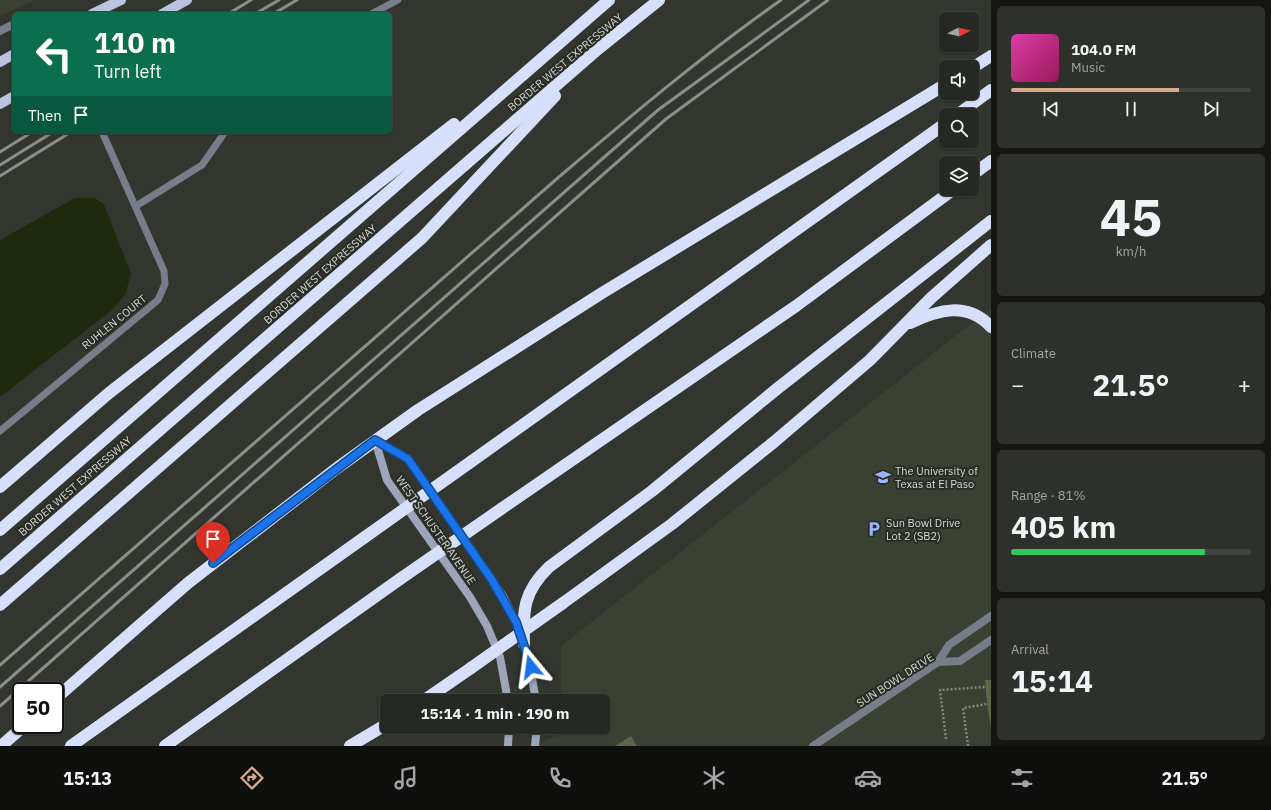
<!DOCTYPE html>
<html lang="en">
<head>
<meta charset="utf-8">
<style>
	body { margin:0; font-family:"IBM Plex Sans",sans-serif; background:#2e302b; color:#f1f3f6; height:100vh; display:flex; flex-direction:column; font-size:15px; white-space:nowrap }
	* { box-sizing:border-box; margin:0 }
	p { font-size:13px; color:#a4a6a6 }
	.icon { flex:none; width:22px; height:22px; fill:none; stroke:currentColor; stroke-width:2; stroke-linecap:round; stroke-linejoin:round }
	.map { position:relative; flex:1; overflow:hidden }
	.details { display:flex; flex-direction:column; gap:6px; padding:6px; background:#151613; width:280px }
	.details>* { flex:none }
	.top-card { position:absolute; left:12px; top:12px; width:380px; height:122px; border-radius:6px; box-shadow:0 1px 3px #0004,0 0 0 1px #424441; background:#0b6e4f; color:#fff; overflow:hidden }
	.needle { width:26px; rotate:83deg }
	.fabs { position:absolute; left:939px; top:12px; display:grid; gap:8px }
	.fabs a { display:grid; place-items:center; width:40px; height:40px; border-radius:6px; background:#262823; box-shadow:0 1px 3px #0004,0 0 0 1px #424441; font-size:20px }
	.speed { position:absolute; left:12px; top:682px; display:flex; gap:8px; font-size:20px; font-weight:700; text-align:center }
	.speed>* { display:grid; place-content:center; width:52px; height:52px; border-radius:50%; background:#262823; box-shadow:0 1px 3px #0004,0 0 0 1px #424441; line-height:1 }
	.speed .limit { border:2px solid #111; border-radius:6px; background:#fff; color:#111 }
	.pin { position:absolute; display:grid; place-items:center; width:34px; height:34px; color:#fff; margin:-41px -17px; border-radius:50% 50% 50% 0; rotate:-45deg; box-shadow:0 0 4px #0007 }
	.pin .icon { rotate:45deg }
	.me { position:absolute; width:44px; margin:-22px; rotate:344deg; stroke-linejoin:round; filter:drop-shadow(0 0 3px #0008) }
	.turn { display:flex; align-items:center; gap:14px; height:84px; padding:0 16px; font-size:18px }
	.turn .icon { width:52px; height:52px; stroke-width:2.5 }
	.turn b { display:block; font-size:28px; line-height:34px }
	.then { display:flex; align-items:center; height:38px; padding:0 16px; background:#0003; gap:8px; font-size:15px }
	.big { font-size:30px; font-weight:700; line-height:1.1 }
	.details .widget { flex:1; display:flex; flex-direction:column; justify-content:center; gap:6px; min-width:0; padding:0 14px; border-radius:6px; background:#2e302b }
	.details .dial { align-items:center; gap:0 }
	.dial b { font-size:52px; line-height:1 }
	.song { display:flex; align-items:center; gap:12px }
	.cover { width:48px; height:48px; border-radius:6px; background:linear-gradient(135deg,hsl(320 70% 55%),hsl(330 70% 35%)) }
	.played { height:4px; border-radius:2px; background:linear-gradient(90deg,#d6ab8b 70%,#424441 70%) }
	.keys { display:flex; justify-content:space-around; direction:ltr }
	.heat { display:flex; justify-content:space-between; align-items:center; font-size:22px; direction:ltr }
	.charge { height:6px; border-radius:3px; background:linear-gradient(90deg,#34c759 81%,#424441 0) }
	.trip { position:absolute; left:380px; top:694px; width:230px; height:40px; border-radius:6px; background:#262823; box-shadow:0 1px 3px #0004,0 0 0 1px #424441; font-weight:700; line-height:40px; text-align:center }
	.menu { display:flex; height:64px; justify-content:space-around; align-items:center; background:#0f100e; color:#a4a6a6 }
	.menu .icon { width:28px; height:28px }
	.menu .current { color:#d6ab8b }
	.menu b { font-size:18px; color:#f1f3f6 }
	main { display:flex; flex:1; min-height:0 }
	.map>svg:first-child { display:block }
	.built { fill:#3a4032 }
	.water { fill:#1f290d }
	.building { fill:#5a6748 }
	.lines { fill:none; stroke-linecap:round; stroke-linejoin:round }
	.path { stroke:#848680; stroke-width:2.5; stroke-dasharray:2 2; stroke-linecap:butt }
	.service { stroke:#787d8a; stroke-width:7 }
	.minor { stroke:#787d8a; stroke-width:8 }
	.tertiary { stroke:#787d8a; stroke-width:8 }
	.secondary { stroke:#9da5bb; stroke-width:8 }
	.primary { stroke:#bac4e0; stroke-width:10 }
	.motorway { stroke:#d6e0fb; stroke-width:12 }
	.rail { stroke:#8c8e89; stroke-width:3 }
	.motorway-bridge { stroke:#d6e0fb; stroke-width:12 }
	.route-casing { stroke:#114b97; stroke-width:10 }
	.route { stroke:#1a73e8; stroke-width:7 }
	.labels { text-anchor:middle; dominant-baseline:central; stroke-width:4; stroke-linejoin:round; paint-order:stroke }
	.street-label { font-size:11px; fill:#d9dbd6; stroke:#292c25 }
	.poi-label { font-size:11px; fill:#d9dbd6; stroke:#292c25; text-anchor:start }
</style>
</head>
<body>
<main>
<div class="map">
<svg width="991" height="746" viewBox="0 0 991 746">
	<rect width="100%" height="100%" fill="#33362f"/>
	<!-- built -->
	<g class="built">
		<polygon points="0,0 35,0 0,16"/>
		<polygon points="991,308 991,746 536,746 560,733 560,727 603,727 603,701 561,701 561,646"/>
	</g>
	<!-- water -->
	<polygon class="water" points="75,198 94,198 104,204 131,274 125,295 112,310 0,397 0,240"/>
	<!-- building -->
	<g class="building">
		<polygon points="985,680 991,680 991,728 987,704"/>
		<polygon points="631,736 637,746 615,746"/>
	</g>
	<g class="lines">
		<!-- path -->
		<g class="path">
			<polyline points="946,739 940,690 985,687"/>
			<polyline points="968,746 963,708 987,704"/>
		</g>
		<!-- service -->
		<g class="service">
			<polyline points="371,14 398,0"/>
			<polyline points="136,206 202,165 225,132"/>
			<polyline points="0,431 158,300 165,284 164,271 103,134"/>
		</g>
		<!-- minor -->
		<g class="minor">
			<polyline points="0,31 14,24"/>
			<polyline points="938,662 949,645 991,616"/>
			<polyline points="938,662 960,661 991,640"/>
		</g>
		<!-- tertiary -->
		<polyline class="tertiary" points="813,746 938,662"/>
		<!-- secondary -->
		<g class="secondary">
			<polyline points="375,440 408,459 503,596 516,622 528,655 536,701"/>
			<polyline points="375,440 387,480 470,597 487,626 500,657 508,701"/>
			<polyline points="508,746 509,727"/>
			<polyline points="535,746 537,727"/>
		</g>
		<!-- primary -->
		<g class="primary">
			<polyline points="92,14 121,0"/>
			<polyline points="162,14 187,0"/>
			<polyline points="0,62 14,54"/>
			<polyline points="0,104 14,96"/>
		</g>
		<!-- motorway -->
		<g class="motorway">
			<polyline points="972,68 991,56"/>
			<polyline points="957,115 991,90"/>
			<polyline points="972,175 991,161"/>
			<path d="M910,323c28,-13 57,-22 81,4"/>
			<polyline points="472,461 946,123"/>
			<polyline points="0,487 109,393 454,124"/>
			<polyline points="501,509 796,306 954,189"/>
			<polyline points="0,530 609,0"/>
			<polyline points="0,569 598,49 659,0"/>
			<polyline points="563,603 672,524 774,442 870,360 931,298 991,245"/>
			<polyline points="0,605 422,238 555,96"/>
			<path d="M524,644c-1,-34 -1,-52 25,-77l103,-76 126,-103 213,-167"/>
			<polyline points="55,699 188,583 337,468 418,410 602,293 946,84"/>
			<polyline points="423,701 471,668"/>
			<polyline points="1,746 25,725"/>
			<polyline points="71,746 365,537"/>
			<polyline points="165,746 400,579"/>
			<polyline points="350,746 387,724"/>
		</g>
		<!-- rail -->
		<g class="rail">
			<polyline points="228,14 251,0"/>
			<polyline points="255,14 279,0"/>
			<polyline points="273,14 297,0"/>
			<polyline points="0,152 32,132"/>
			<polyline points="0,165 53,132"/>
			<polyline points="0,176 71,132"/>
			<path d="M0,665l560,-489c72,-61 144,-122 221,-176"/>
			<polyline points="0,687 658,110 809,0"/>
			<polyline points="0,706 666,119 828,0"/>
		</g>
		<!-- motorway-bridge -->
		<g class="motorway-bridge">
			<polyline points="365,537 472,461"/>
			<polyline points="400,579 501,509"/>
			<polyline points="471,668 563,603"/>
		</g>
	</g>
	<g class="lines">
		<defs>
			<polyline id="route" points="213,563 375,440 408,459 492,580 516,622 531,667"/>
		</defs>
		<!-- route casing -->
		<use href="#route" class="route-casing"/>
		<!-- route -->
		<use href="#route" class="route"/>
	</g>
	<!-- icons -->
	<defs>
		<symbol id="university-bare" viewBox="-9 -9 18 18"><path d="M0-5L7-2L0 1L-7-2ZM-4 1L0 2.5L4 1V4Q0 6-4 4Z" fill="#9cb4fd" stroke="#292c25" stroke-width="2.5" paint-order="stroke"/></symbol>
		<symbol id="parking-bare" viewBox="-9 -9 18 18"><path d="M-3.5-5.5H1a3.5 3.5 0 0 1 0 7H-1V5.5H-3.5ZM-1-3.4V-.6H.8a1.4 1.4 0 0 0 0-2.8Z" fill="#9cb4fd" stroke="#292c25" stroke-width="2.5" paint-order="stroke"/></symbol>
	</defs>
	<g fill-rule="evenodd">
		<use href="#university-bare" x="872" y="466" width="22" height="22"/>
		<use href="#parking-bare" x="863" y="518" width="22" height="22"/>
	</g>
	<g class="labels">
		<!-- street labels -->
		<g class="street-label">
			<text transform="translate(565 62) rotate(-40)">BORDER WEST EXPRESSWAY</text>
			<text transform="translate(320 274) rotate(-41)">BORDER WEST EXPRESSWAY</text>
			<text transform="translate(114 322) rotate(-39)">RUHLEN COURT</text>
			<text transform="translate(75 486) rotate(-41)">BORDER WEST EXPRESSWAY</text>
			<text transform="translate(436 530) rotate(55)">WEST SCHUSTER AVENUE</text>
			<text transform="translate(895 680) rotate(-33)">SUN BOWL DRIVE</text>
		</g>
		<!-- poi labels -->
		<g class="poi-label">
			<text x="895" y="471">The University of<tspan x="895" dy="13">Texas at El Paso</tspan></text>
			<text x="886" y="523">Sun Bowl Drive<tspan x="886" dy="13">Lot 2 (SB2)</tspan></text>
		</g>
	</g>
</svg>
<div class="fabs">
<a><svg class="needle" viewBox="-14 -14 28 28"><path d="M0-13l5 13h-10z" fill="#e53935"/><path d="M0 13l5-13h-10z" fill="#a4a6a6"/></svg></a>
<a><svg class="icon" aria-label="sound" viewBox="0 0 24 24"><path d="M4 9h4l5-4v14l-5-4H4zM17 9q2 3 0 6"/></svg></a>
<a><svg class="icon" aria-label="search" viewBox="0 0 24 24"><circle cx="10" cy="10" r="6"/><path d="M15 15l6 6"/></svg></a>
<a><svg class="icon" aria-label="layers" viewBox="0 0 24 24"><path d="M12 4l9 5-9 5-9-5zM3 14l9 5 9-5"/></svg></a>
</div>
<div class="speed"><div class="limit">50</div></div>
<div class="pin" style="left:213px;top:563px;background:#d93025"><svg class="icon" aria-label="arrive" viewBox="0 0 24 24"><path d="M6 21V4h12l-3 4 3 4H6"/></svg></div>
<svg class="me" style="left:531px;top:667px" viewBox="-20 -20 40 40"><path d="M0-17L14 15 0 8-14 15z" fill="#1a73e8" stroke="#fff" stroke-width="4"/></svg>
<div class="trip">15:14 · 1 min · 190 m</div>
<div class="top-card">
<div class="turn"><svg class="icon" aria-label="left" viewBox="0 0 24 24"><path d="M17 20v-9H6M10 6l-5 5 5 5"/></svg><div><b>110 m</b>Turn left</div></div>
<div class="then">Then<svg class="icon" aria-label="arrive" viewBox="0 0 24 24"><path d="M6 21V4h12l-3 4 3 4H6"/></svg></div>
</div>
</div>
<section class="details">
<div class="widget">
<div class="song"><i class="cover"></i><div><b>104.0 FM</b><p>Music</p></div></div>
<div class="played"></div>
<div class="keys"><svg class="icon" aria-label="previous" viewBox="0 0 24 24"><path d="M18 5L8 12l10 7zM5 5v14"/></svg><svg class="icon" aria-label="pause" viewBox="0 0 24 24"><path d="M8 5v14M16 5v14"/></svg><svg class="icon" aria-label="next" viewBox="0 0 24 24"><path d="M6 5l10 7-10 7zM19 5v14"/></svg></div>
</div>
<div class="widget dial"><b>45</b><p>km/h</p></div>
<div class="widget"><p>Climate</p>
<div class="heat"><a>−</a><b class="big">21.5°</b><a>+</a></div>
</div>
<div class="widget"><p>Range · 81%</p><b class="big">405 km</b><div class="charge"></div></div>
<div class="widget"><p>Arrival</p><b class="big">15:14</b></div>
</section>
</main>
<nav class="menu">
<b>15:13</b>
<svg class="icon current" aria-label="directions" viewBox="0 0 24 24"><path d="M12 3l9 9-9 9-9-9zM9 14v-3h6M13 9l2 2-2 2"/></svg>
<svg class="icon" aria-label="music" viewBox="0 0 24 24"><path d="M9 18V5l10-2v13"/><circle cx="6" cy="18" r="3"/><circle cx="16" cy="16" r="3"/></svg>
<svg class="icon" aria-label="phone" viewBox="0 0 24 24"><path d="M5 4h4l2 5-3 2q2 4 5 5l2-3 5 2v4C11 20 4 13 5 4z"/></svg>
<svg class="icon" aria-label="climate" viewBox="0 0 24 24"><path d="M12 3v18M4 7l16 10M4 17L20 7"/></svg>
<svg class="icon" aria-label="car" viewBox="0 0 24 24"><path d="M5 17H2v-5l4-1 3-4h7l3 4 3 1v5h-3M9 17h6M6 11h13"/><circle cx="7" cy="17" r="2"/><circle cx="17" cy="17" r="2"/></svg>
<svg class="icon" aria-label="filters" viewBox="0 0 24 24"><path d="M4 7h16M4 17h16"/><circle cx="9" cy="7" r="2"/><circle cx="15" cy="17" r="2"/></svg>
<b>21.5°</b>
</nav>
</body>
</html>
